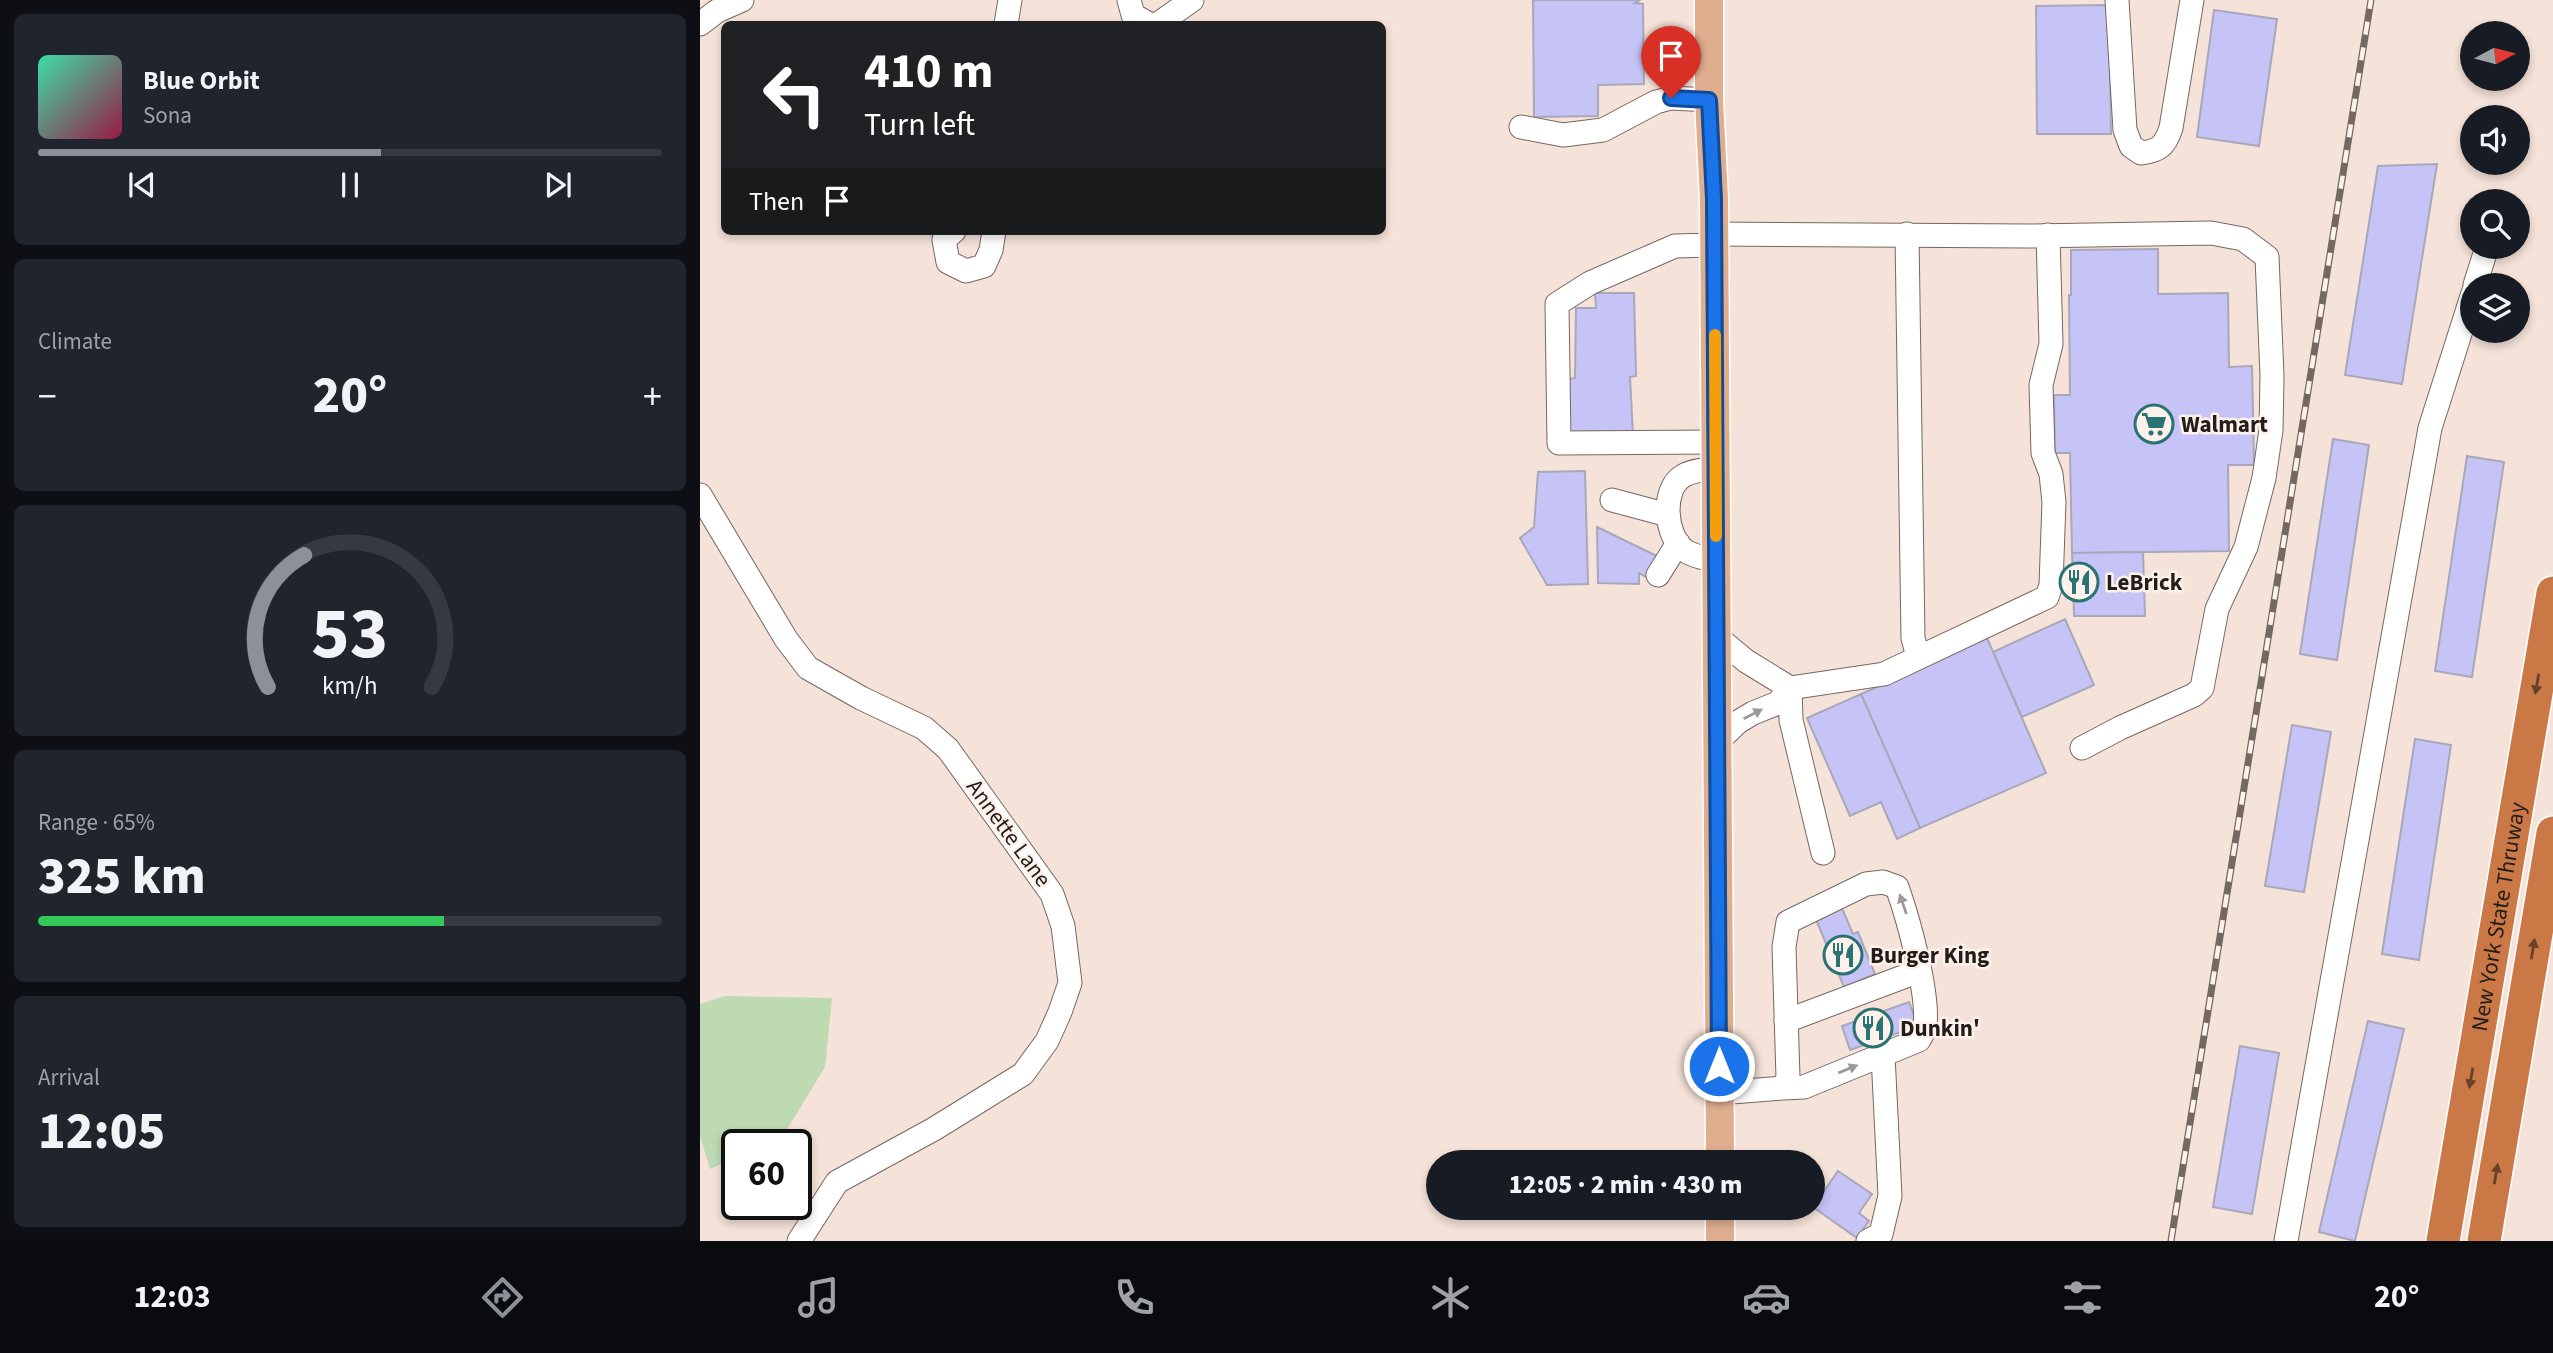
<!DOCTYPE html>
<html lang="en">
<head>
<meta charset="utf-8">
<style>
	body { margin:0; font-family:"Source Sans 3",sans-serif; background:#20242c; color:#f1f3f6; height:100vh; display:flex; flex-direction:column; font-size:26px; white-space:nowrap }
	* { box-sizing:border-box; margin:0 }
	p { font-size:23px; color:#9ea1a6 }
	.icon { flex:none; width:38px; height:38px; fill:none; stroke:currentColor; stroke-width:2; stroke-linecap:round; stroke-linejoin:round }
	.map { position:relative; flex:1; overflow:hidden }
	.details { display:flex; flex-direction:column; gap:14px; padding:14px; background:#0d0f14; width:700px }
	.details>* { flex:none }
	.hud { position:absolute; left:21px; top:21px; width:665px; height:214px; border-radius:10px; box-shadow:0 4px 10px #0003; background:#202124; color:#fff; overflow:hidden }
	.needle { width:46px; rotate:83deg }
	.fabs { position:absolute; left:1760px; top:21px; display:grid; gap:14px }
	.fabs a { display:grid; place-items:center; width:70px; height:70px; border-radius:50%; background:#171b24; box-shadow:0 4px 10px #0003; font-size:35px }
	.speed { position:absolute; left:21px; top:1129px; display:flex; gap:14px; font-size:35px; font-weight:700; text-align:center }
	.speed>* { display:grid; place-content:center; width:91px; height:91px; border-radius:50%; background:#171b24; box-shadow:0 4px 10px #0003; line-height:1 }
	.speed .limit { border:4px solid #111; border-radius:10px; background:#fff; color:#111 }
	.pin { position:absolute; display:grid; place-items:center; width:60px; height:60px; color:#fff; margin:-72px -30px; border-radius:50% 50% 50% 0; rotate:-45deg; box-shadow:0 0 7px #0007 }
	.pin .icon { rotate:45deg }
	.me { position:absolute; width:77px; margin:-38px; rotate:0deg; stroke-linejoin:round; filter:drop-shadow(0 0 5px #0008) }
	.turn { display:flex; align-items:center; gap:24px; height:147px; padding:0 28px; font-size:32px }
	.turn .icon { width:91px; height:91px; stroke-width:2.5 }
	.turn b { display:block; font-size:49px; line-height:60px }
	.then { display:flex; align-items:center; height:66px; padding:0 28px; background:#0003; gap:14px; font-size:26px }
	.big { font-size:52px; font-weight:800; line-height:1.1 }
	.details .tile { flex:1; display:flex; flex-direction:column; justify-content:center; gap:10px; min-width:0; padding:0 24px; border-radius:10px; background:#20242c }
	.details .dial { align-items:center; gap:0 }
	.dial svg { height:182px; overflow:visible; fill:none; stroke:#363941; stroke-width:7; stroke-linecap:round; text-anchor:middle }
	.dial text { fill:#f1f3f6; stroke:none }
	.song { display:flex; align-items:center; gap:21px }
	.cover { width:84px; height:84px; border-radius:10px; background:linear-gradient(135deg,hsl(160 70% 55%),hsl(340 70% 35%)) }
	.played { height:7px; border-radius:4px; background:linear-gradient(90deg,#8c9099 55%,#363941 55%) }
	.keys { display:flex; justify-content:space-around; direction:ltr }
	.heat { display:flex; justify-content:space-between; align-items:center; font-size:38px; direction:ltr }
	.charge { height:10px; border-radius:5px; background:linear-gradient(90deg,#34c759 65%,#363941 0) }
	.trip { position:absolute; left:726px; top:1150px; width:399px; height:70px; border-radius:35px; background:#171b24; box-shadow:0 4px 10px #0003; font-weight:800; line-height:70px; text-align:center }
	.menu { display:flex; height:112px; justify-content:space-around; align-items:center; background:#090b0e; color:#9ea1a6 }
	.menu .icon { width:49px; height:49px }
	.menu .active { color:#8c9099 }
	.menu b { font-size:32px; color:#f1f3f6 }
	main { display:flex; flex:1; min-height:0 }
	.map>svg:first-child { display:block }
	.green { fill:#bddab3 }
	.building { fill:#c6c4f6; stroke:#a8a8ba; stroke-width:2 }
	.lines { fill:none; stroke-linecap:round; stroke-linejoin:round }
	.minor-casing { stroke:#78675e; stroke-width:25 }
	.major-casing { stroke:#fff; stroke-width:31 }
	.highway-casing { stroke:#fff; stroke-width:36 }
	.minor { stroke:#fff; stroke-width:23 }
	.major { stroke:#dfae8f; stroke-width:28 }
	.highway { stroke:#ca7845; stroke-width:33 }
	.rail-casing { stroke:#746962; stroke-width:7 }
	.rail { stroke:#fdf1eb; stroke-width:4.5; stroke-dasharray:13; stroke-linecap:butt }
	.oneway { fill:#66412b }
	.oneway2 { fill:#9c9998 }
	.route-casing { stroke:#114b97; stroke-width:18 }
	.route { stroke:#1a73e8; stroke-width:12 }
	.slow { stroke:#f59e0b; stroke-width:12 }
	.labels { text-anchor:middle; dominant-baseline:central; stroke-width:5; stroke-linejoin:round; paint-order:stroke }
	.poi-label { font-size:23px; font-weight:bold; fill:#231d19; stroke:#fdf1eb; text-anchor:start }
	.street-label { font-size:23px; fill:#231d19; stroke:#fdf1eb }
</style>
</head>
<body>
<main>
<section class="details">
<div class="tile">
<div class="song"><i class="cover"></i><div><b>Blue Orbit</b><p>Sona</p></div></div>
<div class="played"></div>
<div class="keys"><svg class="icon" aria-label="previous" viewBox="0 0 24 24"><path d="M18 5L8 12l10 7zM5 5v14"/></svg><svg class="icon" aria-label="pause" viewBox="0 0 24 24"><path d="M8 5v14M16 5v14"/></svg><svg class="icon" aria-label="next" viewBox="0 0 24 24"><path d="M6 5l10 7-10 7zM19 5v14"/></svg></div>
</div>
<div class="tile"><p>Climate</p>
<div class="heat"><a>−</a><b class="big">20°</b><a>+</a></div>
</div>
<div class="tile dial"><svg viewBox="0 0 100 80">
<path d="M14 69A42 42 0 1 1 86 69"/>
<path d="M14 69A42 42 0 0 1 30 11" stroke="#8c9099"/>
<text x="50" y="56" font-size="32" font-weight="700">53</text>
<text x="50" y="72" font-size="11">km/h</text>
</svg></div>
<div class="tile"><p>Range · 65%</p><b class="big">325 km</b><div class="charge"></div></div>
<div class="tile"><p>Arrival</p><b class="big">12:05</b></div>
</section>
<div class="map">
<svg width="1853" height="1241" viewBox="0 0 1853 1241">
	<rect width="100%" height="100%" fill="#f5e2d8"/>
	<!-- green -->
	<polygon class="green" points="25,996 132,998 125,1067 83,1136 64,1144 37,1144 37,1157 10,1169 0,1136 0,1004"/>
	<!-- building -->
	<g class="building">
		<polygon points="833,0 940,0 935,3 943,4 944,84 898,85 898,116 834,117"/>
		<polygon points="1409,5 1411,134 1337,134 1336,6"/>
		<polygon points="1514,10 1577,19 1559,146 1497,137"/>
		<polygon points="1737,164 1702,384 1645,375 1678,166"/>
		<polygon points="1458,249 1458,294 1528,293 1529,367 1552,366 1554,465 1528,465 1529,551 1372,553 1370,453 1355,453 1354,395 1370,395 1369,295 1371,295 1371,250"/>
		<polygon points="895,293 934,293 936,376 930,377 933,435 869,437 869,379 875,378 876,308 896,308"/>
		<polygon points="1633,439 1669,445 1637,660 1600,654"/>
		<polygon points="1767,456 1804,462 1772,677 1735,671"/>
		<polygon points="885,471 888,584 847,585 820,538 834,527 838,472"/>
		<polygon points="897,527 963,559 951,580 939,573 939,584 898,583"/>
		<polygon points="1443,552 1445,616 1374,616 1372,553"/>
		<polygon points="1365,619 1394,685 1322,717 1293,652"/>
		<polygon points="1287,638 1346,773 1220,828 1161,694"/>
		<polygon points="1161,694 1220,828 1197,839 1181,802 1150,816 1107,718"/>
		<polygon points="1592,725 1631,732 1604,892 1565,886"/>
		<polygon points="1715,739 1751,745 1719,960 1682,954"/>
		<polygon points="1141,906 1153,934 1158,932 1175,974 1144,987 1115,917"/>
		<polygon points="1209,1002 1218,1026 1150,1050 1142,1026"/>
		<polygon points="1668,1021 1704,1029 1655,1241 1619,1232"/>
		<polygon points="1540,1046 1579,1053 1552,1214 1513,1207"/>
		<polygon points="1138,1171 1172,1194 1159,1213 1169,1221 1157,1238 1113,1207"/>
	</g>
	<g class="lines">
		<defs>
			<g id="minor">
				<polyline points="429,0 433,15 449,24"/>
				<path d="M1417,0l8,130 6,16 10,7c18,-2 24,-7 30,-25l21,-128"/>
				<polyline points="0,24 17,11 42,0"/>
				<polyline points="306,24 310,0"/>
				<polyline points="458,24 492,0"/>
				<polyline points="821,127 863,135 903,130 956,102 971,98 1009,100"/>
				<polyline points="254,231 244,240 248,262 266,271 284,266 291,250 294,231"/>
				<polyline points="1014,234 1329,236 1511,233 1543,239 1567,257 1572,376 1571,430 1564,478 1546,547 1517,609 1502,688 1494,695 1420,728 1382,748"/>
				<polyline points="1207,234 1213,638 1218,657"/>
				<polyline points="1014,245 975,246 890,283 857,304 859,443 1015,442"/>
				<polyline points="1775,285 1787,247"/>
				<path d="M1015,468c-10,2 -23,2 -32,8 -22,13 -18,60 1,74 10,7 21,8 32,11"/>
				<polyline points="0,495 86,639 108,668 161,698 224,728 248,749 352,894 363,926 370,983 360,1012 347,1041 323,1074 234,1129 137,1182 99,1241"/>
				<polyline points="912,500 968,515"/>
				<polyline points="958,575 978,543"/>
				<polyline points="1016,636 1046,661 1090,688 1184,674 1347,597 1351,585 1354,502 1351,474 1343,453 1341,385 1351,344 1348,235"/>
				<polyline points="1090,688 1091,720 1123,853"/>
				<polyline points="1017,742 1038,722 1053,713 1078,703 1090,688"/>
				<polyline points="1086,1021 1219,971"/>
				<path d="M1019,1093l64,-5 5,-10 -4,-131 4,-25 78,-38 17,-2 14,5c11,31 32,106 28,138 0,5 -4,11 -6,15l-115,47 -21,1"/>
				<polyline points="1168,1241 1181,1234 1190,1196 1183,1055"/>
				<polyline points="1586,1241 1730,428 1773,293"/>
			</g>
			<g id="major">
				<polyline points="1009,0 1009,100 1014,199 1020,1162"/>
				<polyline points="1020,1208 1020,1241"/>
			</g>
			<g id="highway">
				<path id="s1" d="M1743,1241l110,-648"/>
				<polyline points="1784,1241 1853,833"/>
			</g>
		</defs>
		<!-- minor casing -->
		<use href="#minor" class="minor-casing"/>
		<!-- major casing -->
		<use href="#major" class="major-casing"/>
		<!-- highway casing -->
		<use href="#highway" class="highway-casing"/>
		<!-- minor -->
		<use href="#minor" class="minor"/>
		<!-- major -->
		<use href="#major" class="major"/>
		<!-- highway -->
		<use href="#highway" class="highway"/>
		<defs>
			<polyline id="rail" points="1471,1241 1671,0"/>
		</defs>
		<!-- rail casing -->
		<use href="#rail" class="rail-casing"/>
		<!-- rail -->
		<use href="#rail" class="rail"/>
	</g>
	<!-- one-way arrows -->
	<defs><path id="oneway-solid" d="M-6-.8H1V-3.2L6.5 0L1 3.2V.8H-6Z" transform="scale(1.75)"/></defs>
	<g class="oneway">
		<use href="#oneway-solid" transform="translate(1837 684) rotate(100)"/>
		<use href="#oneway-solid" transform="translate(1833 949) rotate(-80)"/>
		<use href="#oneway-solid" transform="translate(1771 1078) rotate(100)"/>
		<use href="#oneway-solid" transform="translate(1796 1174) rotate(-80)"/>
	</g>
	<g class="oneway2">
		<use href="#oneway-solid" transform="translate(1053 714) rotate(-27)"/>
		<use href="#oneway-solid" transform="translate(1203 904) rotate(-109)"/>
		<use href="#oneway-solid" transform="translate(1148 1069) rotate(-22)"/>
	</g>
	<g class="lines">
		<defs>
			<polyline id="route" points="971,98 1009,100 1014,199 1019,1066"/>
		</defs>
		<!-- route casing -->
		<use href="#route" class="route-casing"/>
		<!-- route -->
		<use href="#route" class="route"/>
		<!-- slow -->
		<polyline class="slow" points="1015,335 1016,536"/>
	</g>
	<!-- icons -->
	<defs>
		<symbol id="supermarket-ring" viewBox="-11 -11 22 22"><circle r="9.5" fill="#fdf1eb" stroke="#297372" stroke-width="1.5"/><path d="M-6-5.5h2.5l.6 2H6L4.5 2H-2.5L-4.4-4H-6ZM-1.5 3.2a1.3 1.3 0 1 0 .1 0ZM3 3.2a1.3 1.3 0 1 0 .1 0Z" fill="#297372"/></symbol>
		<symbol id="restaurant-ring" viewBox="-11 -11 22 22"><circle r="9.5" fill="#fdf1eb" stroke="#297372" stroke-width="1.5"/><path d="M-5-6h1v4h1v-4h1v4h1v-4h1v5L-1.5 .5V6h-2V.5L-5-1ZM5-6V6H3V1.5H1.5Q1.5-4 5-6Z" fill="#297372"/></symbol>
	</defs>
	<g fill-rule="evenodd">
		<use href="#supermarket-ring" x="1432" y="402" width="44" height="44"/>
		<use href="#restaurant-ring" x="1357" y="560" width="44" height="44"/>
		<use href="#restaurant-ring" x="1121" y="933" width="44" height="44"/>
		<use href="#restaurant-ring" x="1151" y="1006" width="44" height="44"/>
	</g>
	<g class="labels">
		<!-- poi labels -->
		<g class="poi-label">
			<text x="1481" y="424">Walmart</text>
			<text x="1406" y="582">LeBrick</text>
			<text x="1170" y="955">Burger King</text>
			<text x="1200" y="1028">Dunkin'</text>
		</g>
		<!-- street labels -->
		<g class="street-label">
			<text transform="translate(309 833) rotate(54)">Annette Lane</text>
			<text stroke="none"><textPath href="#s1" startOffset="329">New York State Thruway</textPath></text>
		</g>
	</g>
</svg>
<div class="fabs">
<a><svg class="needle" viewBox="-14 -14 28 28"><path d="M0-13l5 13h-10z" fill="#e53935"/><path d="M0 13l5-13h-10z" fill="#9ea1a6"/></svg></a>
<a><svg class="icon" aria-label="sound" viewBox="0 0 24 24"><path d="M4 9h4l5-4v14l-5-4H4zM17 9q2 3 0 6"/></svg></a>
<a><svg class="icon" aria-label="search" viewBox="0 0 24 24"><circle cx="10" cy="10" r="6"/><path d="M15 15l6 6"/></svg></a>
<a><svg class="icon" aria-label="layers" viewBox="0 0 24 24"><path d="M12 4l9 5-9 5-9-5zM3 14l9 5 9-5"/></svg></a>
</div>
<div class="speed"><div class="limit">60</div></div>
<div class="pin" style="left:971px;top:98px;background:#d93025"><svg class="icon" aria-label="arrive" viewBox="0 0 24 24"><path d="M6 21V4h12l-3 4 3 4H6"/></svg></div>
<svg class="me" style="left:1019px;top:1066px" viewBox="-20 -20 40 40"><circle r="17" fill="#1a73e8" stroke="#fff" stroke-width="3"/><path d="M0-11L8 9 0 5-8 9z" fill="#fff"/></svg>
<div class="trip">12:05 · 2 min · 430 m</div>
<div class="hud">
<div class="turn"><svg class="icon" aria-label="left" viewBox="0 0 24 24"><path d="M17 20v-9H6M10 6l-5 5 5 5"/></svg><div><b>410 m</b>Turn left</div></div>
<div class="then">Then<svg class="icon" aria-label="arrive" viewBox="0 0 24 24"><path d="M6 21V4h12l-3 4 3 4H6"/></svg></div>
</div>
</div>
</main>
<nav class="menu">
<b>12:03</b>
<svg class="icon active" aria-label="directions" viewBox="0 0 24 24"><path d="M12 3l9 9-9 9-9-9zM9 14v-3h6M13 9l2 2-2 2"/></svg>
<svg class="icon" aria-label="music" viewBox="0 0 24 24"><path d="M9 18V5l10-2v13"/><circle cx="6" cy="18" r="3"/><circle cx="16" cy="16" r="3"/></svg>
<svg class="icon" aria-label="phone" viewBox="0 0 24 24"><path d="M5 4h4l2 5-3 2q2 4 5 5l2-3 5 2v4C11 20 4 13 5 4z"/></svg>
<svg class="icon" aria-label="climate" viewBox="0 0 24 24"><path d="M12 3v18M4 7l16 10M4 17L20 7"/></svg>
<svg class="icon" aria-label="car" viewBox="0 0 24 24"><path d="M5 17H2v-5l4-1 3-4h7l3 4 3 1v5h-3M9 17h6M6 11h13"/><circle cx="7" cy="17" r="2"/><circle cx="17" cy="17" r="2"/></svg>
<svg class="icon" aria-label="filters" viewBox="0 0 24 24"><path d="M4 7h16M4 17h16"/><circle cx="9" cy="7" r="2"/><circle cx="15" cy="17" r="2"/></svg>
<b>20°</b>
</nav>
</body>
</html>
